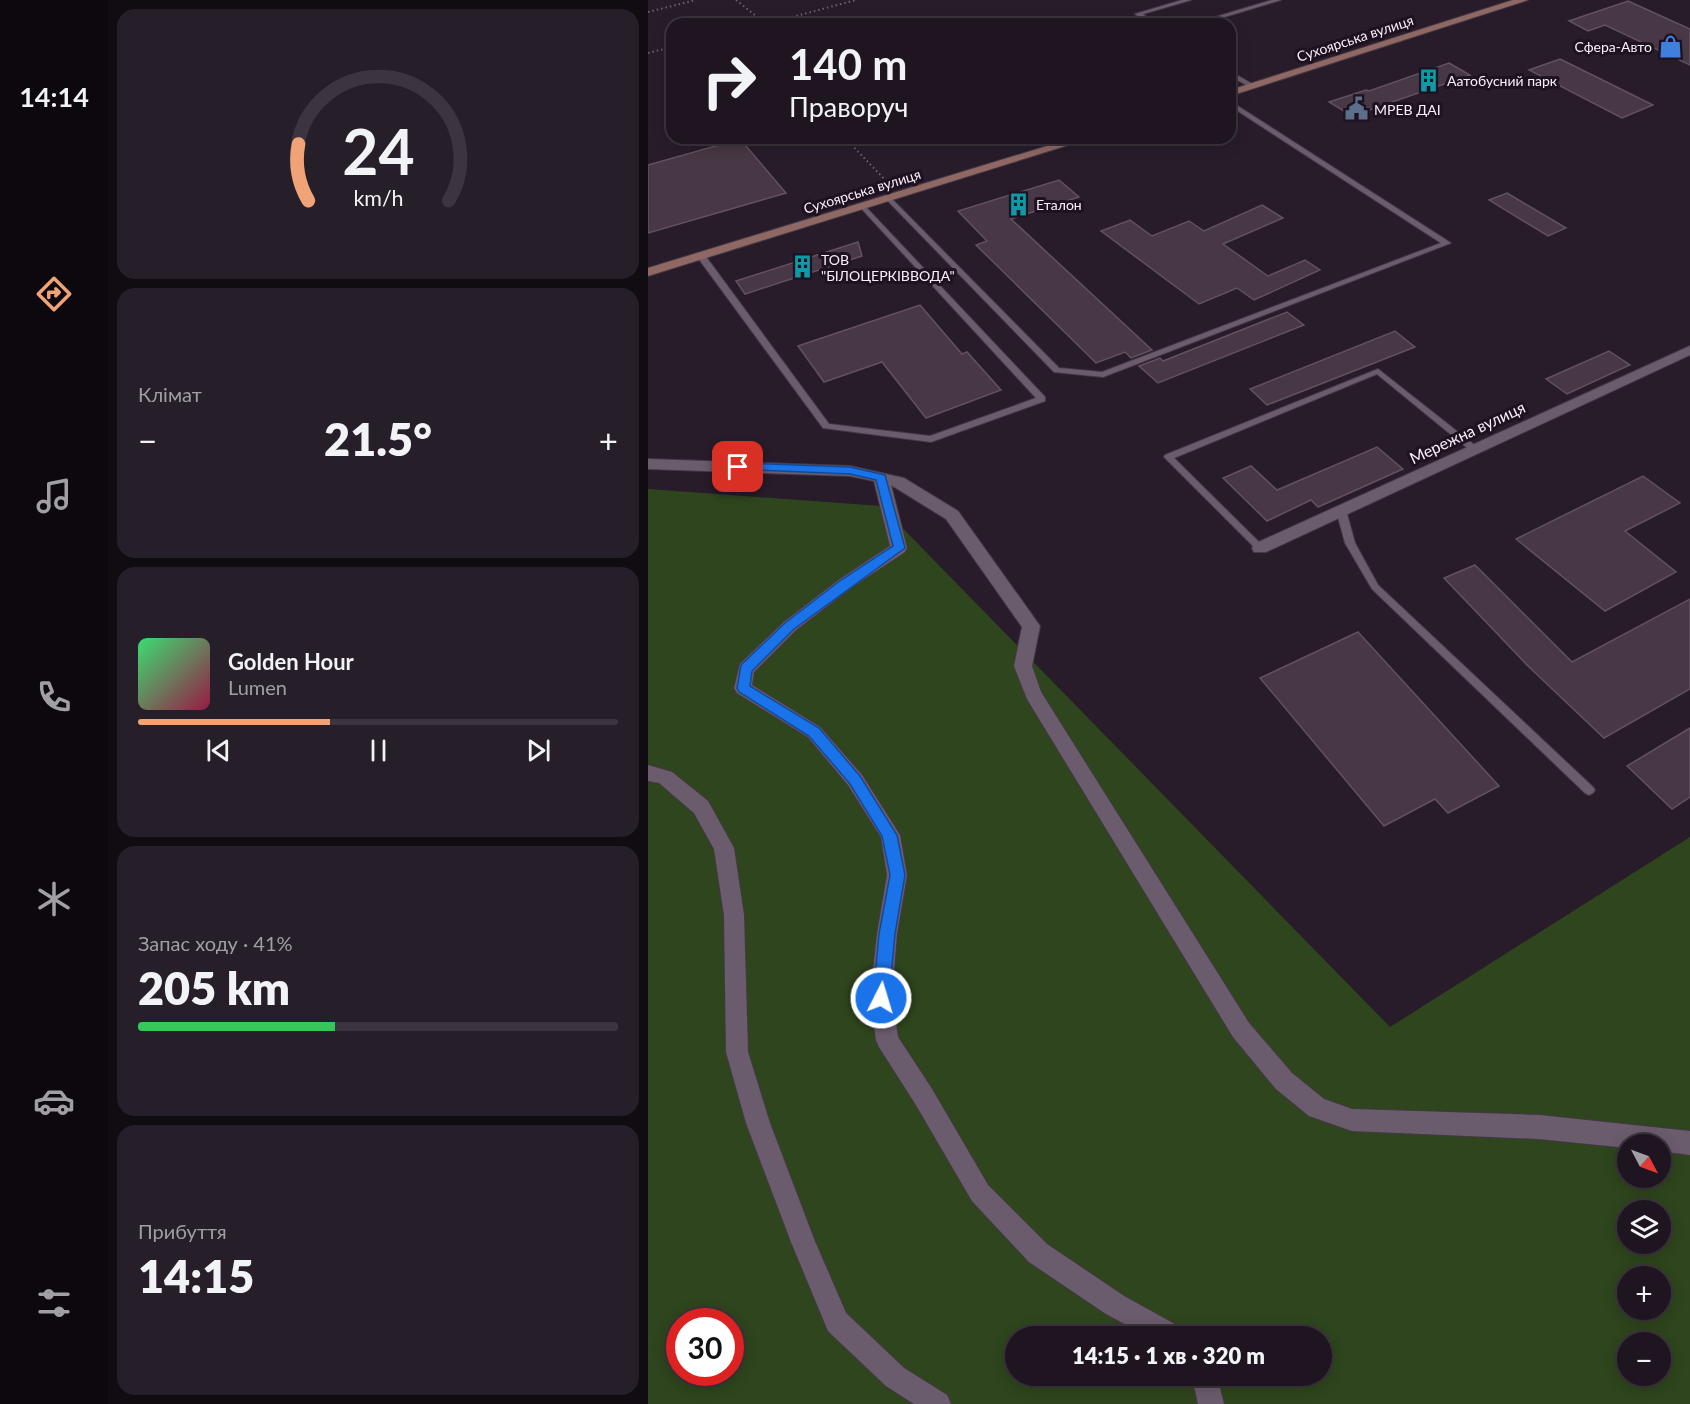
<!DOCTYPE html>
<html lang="uk">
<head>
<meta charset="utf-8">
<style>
	body { margin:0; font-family:Lato,sans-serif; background:#261e29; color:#f1f3f6; height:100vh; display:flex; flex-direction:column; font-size:22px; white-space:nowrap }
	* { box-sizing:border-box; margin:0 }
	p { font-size:20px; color:#a19fa5 }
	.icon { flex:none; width:33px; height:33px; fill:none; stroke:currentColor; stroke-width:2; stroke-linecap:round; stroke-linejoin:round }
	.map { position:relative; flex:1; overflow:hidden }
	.details { display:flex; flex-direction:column; gap:9px; padding:9px; background:#100c12; width:540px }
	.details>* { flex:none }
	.hud { position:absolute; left:18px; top:18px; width:570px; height:126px; border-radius:18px; box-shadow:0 3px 15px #0003,0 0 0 2px #3c343e; background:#1e1520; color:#f1f3f6; overflow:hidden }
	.needle { width:39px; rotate:131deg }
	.controls { position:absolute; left:969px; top:1134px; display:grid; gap:12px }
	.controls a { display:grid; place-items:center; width:54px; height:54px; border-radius:50%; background:#1e1520; box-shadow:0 3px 15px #0003,0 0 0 2px #3c343e; font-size:30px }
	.speed { position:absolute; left:18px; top:1308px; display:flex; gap:12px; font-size:30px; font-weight:700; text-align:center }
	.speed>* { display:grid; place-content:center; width:78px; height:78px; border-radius:50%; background:#1e1520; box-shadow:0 3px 15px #0003,0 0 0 2px #3c343e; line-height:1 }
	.speed .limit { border:9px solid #d22; background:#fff; color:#111 }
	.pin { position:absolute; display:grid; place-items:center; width:51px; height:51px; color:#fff; margin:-26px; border-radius:12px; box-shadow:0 3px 9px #0006 }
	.me { position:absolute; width:66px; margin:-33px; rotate:5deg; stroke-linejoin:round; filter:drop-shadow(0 0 4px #0008) }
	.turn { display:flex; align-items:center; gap:21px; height:126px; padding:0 24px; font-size:27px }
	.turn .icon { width:78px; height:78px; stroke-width:2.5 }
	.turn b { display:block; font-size:42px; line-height:51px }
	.big { font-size:45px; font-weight:800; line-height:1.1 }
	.details .tile { flex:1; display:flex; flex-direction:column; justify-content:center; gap:9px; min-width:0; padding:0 21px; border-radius:18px; background:#261e29 }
	.details .dial { align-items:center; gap:0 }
	.dial svg { height:156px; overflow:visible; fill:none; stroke:#3c343e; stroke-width:7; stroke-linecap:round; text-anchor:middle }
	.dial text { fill:#f1f3f6; stroke:none }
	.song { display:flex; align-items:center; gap:18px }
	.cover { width:72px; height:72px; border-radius:9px; background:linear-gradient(135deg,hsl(140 70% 55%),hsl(340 70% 35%)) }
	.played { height:6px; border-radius:3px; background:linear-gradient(90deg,#efa377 40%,#3c343e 40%) }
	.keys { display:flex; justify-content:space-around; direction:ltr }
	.heat { display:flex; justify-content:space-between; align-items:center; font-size:33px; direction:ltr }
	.charge { height:9px; border-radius:4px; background:linear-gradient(90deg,#34c759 41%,#3c343e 0) }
	.trip { position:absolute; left:357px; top:1326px; width:327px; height:60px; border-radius:30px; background:#1e1520; box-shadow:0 3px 15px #0003,0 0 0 2px #3c343e; font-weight:800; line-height:60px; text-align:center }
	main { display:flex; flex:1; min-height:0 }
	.dock { display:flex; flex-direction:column; width:108px; justify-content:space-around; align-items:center; background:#0c080d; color:#a19fa5 }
	.dock .icon { width:42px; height:42px }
	.dock .selected { color:#efa377 }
	.dock b { font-size:27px; color:#f1f3f6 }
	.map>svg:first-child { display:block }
	.green { fill:#2e451d; fill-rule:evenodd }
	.building { fill:#483744; stroke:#62515f; stroke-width:1.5 }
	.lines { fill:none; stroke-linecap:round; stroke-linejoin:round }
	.lane-casing { stroke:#443945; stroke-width:2 }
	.street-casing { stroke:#443945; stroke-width:2 }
	.secondary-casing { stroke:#443945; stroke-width:2 }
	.path { stroke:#6c616e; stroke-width:2; stroke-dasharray:1.5 3; stroke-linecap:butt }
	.lane { fill:#6b5c6d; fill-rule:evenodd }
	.street { fill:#6b5c6d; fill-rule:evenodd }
	.secondary { fill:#8f6864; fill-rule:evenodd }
	.route { fill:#1a73e8; stroke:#114b97; stroke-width:1.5 }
	.labels { text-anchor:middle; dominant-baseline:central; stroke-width:6; stroke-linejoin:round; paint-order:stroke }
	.far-street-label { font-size:14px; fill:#f9f0fa; stroke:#1f1220 }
	.far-poi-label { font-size:14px; fill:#f9f0fa; stroke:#1f1220; text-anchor:start }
	.street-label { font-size:16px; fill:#f9f0fa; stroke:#1f1220 }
</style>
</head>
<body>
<main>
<nav class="dock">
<b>14:14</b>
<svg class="icon selected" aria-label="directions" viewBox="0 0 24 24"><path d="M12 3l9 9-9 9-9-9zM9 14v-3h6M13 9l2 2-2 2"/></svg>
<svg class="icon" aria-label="music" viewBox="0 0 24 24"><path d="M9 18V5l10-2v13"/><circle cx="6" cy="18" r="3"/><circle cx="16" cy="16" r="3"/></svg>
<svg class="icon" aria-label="phone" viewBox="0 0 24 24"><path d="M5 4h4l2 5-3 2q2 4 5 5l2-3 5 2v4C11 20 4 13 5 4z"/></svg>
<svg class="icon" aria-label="climate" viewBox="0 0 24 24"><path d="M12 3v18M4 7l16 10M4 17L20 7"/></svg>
<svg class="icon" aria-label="car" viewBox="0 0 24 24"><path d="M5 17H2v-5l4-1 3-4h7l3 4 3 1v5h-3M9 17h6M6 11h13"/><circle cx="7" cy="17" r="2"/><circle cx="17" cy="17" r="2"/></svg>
<svg class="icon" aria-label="filters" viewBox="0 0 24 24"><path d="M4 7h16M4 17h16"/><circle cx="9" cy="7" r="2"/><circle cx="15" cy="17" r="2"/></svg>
</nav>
<section class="details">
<div class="tile dial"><svg viewBox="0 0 100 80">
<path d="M14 69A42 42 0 1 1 86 69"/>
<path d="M14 69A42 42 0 0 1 9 40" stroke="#efa377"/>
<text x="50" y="56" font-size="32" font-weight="700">24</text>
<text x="50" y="72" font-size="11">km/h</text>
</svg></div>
<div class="tile"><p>Клімат</p>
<div class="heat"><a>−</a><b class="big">21.5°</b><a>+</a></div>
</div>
<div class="tile">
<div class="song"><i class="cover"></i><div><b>Golden Hour</b><p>Lumen</p></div></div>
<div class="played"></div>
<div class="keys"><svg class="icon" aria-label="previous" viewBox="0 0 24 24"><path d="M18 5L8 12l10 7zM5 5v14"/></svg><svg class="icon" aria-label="pause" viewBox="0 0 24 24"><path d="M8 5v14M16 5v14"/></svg><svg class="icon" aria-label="next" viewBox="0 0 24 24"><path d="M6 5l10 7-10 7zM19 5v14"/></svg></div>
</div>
<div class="tile"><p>Запас ходу · 41%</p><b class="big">205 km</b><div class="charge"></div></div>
<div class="tile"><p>Прибуття</p><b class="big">14:15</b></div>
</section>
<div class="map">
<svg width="1042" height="1404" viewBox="0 0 1042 1404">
	<rect width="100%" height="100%" fill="#281c2a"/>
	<!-- green -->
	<path class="green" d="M0,489l233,17 509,521 300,-190v567h-1042zM980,1144h32v34h-32zM980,1210h32v34h-32zM980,1276h32v34h-32zM32,1322h50v50h-50zM368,1336h306v40h-306zM980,1342h32v34h-32z"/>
	<!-- building -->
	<g class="building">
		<polygon points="980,1 1042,29 1042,65 957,25 940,31 921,21"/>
		<polygon points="912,59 1005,105 974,118 881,70"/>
		<polygon points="801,63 822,75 704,116 681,102 718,90 721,91"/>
		<polygon points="92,139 138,193 0,233 0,165"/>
		<polygon points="411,180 431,197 363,219 504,350 483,358 477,352 448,363 328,245 339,241 310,211"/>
		<polygon points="859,193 918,228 900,236 841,200"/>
		<polygon points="614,205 635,218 575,244 620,276 657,260 672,270 606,300 589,288 551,304 453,231 482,220 504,236 541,221 556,231"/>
		<polygon points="210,242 214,256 97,294 88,281"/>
		<polygon points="272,305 314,354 319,352 353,390 278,418 234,362 176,382 150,346"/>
		<polygon points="639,312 656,325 510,383 491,366 512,358 515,361"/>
		<polygon points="747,331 767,347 619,405 602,389"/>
		<polygon points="961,351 982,365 919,394 898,379"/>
		<polygon points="729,447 755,469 670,507 663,500 619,521 575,478 603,466 629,490"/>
		<polygon points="995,476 1032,503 977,531 1028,572 957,611 868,539"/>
		<polygon points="827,565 924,662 1042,599 1042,689 956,738 880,666 796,578"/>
		<polygon points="710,632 851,786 800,813 787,799 736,826 612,678"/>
		<polygon points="1042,728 1042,797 1024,809 979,766"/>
	</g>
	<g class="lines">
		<defs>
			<g id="lane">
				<polygon points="534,0 543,0 495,14 508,24 501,24 487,14"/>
				<polygon points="624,0 633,0 553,24 544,24"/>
				<polygon points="582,71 606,85 607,86 602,87 582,76"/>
				<polygon points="582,101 803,243 455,377 406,372 237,198 242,197 411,368 454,372 793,243 582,106"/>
				<polygon points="214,204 216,205 397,397 397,401 283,442 175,428 50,258 50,254 56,254 181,424 282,436 388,398 212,207 212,205"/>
				<polygon points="730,369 829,447 829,451 823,451 729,374 526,458 615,546 617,548 615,550 609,550 516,457 517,455"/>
				<polygon points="693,507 698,510 707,543 730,585 945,787 947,790 945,793 941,795 937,793 724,589 697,543 688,510"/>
			</g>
			<g id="street">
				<polygon points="1042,346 1042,355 618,552 606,552 604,548 606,544"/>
				<polygon points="0,459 202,466 256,478 310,511 392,626 384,666 393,692 601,1023 644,1073 676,1099 704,1109 891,1115 1042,1131 1042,1155 1012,1151 1012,1144 980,1144 980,1148 891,1139 704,1131 661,1116 628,1089 585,1037 379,699 366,666 374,627 298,519 243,485 259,548 257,552 204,587 148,630 106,672 104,685 172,727 214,775 252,835 259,875 249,934 244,997 250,1037 284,1089 340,1185 399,1244 476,1296 532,1327 536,1336 499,1336 458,1314 381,1262 324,1201 268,1105 231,1047 228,1040 222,997 229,934 239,875 233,837 200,785 160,737 89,693 86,688 92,664 136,622 192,579 242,546 226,481 202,476 0,469"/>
				<polygon points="0,765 24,772 60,801 86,848 96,915 100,1052 122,1123 166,1239 198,1313 256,1368 299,1395 303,1404 266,1404 238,1386 180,1331 143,1242 98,1123 78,1052 76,915 66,849 46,813 11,783 0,781"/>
				<polygon points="539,1376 569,1376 576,1404 550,1404 547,1390"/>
			</g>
			<g id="secondary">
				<polygon points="865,0 880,0 582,96 582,90"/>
				<polygon points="425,138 443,138 0,276 0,268"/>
			</g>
		</defs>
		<!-- lane casing -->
		<use href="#lane" class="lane-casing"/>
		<!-- street casing -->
		<use href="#street" class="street-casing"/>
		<!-- secondary casing -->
		<use href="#secondary" class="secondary-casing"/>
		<!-- path -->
		<g class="path">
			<polyline points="88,0 118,24"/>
			<polyline points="0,12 48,0"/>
			<polyline points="118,24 208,0"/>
			<polyline points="0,53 24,47"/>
			<polyline points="197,138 242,185"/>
		</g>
		<!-- lane -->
		<use href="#lane" class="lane"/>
		<!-- street -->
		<use href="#street" class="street"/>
		<!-- secondary -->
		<use href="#secondary" class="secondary"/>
	</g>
	<!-- route -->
	<polygon class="route" points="90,463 202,467 237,475 257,548 146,629 104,671 102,686 171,728 212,776 249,835 257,875 247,934 241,998 239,1003 233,1005 227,1003 225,998 231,934 242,875 234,836 202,784 161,736 91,692 89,688 93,665 137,623 193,580 245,546 228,480 202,474 86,469 84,467"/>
	<!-- icons -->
	<defs>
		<symbol id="shop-bare" viewBox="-9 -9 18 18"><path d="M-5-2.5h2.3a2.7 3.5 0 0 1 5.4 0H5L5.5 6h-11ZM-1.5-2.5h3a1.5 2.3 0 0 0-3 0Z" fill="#3f7fe0" stroke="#1f1220" stroke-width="2.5" paint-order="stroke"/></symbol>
		<symbol id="building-bare" viewBox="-9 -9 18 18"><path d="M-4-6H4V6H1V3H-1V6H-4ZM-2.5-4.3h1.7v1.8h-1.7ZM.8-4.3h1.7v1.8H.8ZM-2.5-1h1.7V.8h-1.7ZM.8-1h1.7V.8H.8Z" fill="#0f9aa8" stroke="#1f1220" stroke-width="2.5" paint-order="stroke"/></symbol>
		<symbol id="civic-bare" viewBox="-9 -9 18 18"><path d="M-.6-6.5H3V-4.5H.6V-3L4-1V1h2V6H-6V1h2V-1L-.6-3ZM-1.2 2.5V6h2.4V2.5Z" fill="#5c6f8a" stroke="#1f1220" stroke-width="2.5" paint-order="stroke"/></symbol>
	</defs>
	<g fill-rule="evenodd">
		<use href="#shop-bare" x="1006" y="30" width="33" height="33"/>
		<use href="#building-bare" x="764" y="64" width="33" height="33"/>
		<use href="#civic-bare" x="692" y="92" width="33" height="33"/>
		<use href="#building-bare" x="354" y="188" width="33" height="33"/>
		<use href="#building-bare" x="138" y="250" width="33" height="33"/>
	</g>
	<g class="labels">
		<!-- far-street labels -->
		<g class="far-street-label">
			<text transform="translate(707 38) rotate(-18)">Сухоярська вулиця</text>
			<text transform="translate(214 191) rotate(-17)">Сухоярська вулиця</text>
		</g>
		<!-- far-poi labels -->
		<g class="far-poi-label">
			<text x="1004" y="46" text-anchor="end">Сфера-Авто</text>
			<text x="799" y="80">Аатобусний парк</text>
			<text x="726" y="109">МРЕВ ДАІ</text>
			<text x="388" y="204">Еталон</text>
			<text x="173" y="259">ТОВ<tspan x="173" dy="16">"БІЛОЦЕРКІВВОДА"</tspan></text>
		</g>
		<!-- street labels -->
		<g class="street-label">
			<text transform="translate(819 432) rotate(-25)">Мережна вулиця</text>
		</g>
	</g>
</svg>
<div class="controls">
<a><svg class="needle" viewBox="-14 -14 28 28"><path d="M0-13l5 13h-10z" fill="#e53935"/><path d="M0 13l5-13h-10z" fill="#a19fa5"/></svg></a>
<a><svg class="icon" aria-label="layers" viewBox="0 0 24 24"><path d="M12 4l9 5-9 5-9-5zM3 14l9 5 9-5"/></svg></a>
<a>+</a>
<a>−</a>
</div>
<div class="speed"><div class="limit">30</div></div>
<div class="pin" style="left:90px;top:467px;background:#d93025"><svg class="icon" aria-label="arrive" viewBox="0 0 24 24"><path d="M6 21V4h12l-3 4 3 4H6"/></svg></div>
<svg class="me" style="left:233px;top:998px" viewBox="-20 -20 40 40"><circle r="17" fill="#1a73e8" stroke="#fff" stroke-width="3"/><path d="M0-11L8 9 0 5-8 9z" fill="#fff"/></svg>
<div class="trip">14:15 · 1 хв · 320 m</div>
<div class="hud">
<div class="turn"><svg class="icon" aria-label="right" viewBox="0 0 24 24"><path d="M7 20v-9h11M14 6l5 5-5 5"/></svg><div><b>140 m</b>Праворуч</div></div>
</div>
</div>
</main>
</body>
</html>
